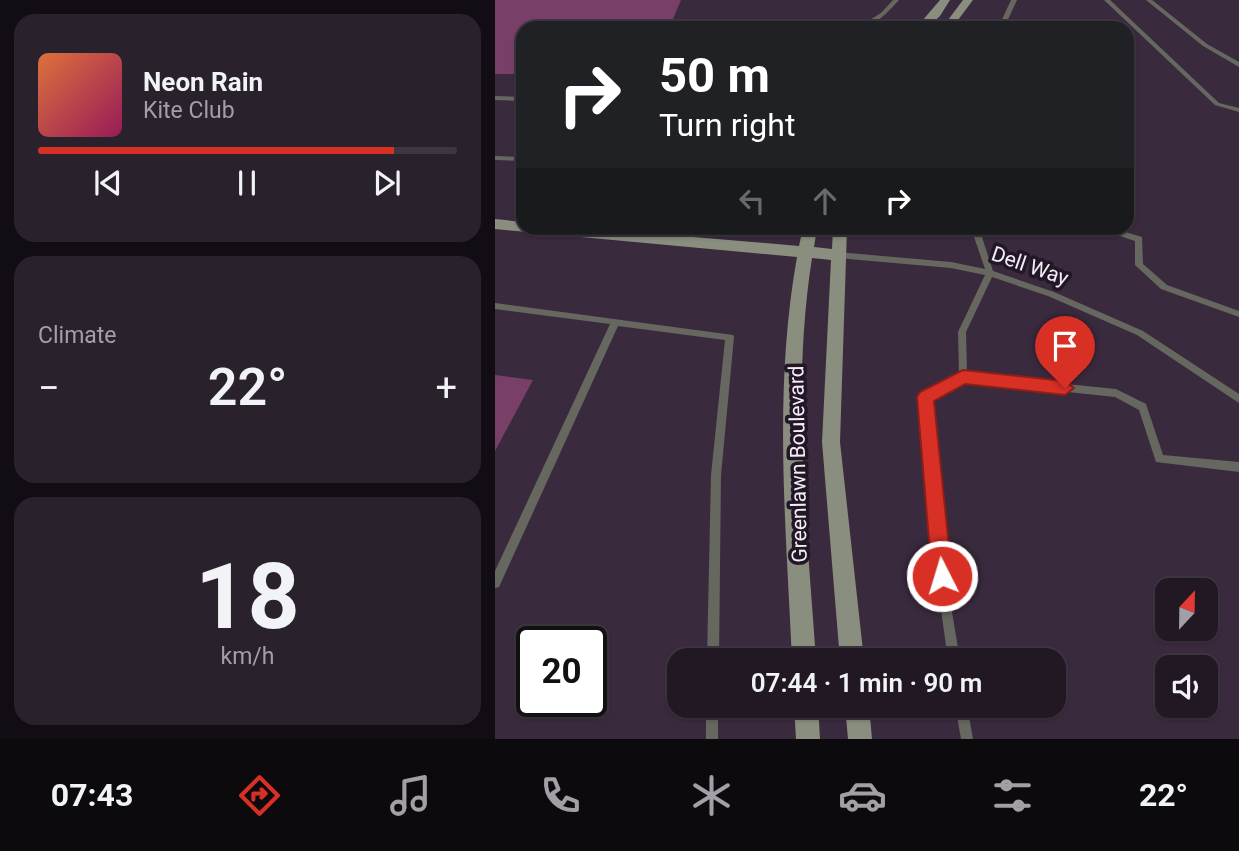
<!DOCTYPE html>
<html lang="en">
<head>
<meta charset="utf-8">
<style>
	body { margin:0; font-family:Roboto,sans-serif; background:#29212c; color:#f1f3f6; height:100vh; display:flex; flex-direction:column; font-size:26px; white-space:nowrap }
	* { box-sizing:border-box; margin:0 }
	p { font-size:23px; color:#a2a0a6 }
	.icon { flex:none; width:38px; height:38px; fill:none; stroke:currentColor; stroke-width:2; stroke-linecap:round; stroke-linejoin:round }
	.map { position:relative; flex:1; overflow:hidden }
	.sheet { display:flex; flex-direction:column; gap:14px; padding:14px; background:#120d14; width:495px }
	.sheet>* { flex:none }
	.top-card { position:absolute; left:21px; top:21px; width:618px; height:214px; border-radius:21px; box-shadow:0 2px 5px #0004,0 0 0 2px #3e3741; background:#202124; color:#fff; overflow:hidden }
	.needle { width:46px; rotate:22deg }
	.tools { position:absolute; left:660px; top:578px; display:grid; gap:14px }
	.tools a { display:grid; place-items:center; width:63px; height:63px; border-radius:14px; background:#211824; box-shadow:0 2px 5px #0004,0 0 0 2px #3e3741; font-size:35px }
	.speed { position:absolute; left:21px; top:626px; display:flex; gap:14px; font-size:35px; font-weight:700; text-align:center }
	.speed>* { display:grid; place-content:center; width:91px; height:91px; border-radius:50%; background:#211824; box-shadow:0 2px 5px #0004,0 0 0 2px #3e3741; line-height:1 }
	.speed .limit { border:4px solid #111; border-radius:10px; background:#fff; color:#111 }
	.pin { position:absolute; display:grid; place-items:center; width:60px; height:60px; color:#fff; margin:-72px -30px; border-radius:50% 50% 50% 0; rotate:-45deg; box-shadow:0 0 7px #0007 }
	.pin .icon { rotate:45deg }
	.me { position:absolute; width:77px; margin:-38px; rotate:355deg; stroke-linejoin:round; filter:drop-shadow(0 0 5px #0008) }
	.turn { display:flex; align-items:center; gap:24px; height:147px; padding:0 28px; font-size:32px }
	.turn .icon { width:91px; height:91px; stroke-width:2.5 }
	.turn b { display:block; font-size:49px; line-height:60px }
	.lanes { display:flex; align-items:center; height:66px; padding:0 28px; background:#0003; justify-content:center; gap:35px; direction:ltr }
	.lanes .off { opacity:.35 }
	.big { font-size:52px; font-weight:600; line-height:1.1 }
	.sheet .widget { flex:1; display:flex; flex-direction:column; justify-content:center; gap:10px; min-width:0; padding:0 24px; border-radius:21px; background:#29212c }
	.sheet .dial { align-items:center; gap:0 }
	.dial b { font-size:91px; line-height:1 }
	.song { display:flex; align-items:center; gap:21px }
	.cover { width:84px; height:84px; border-radius:10px; background:linear-gradient(135deg,hsl(20 70% 55%),hsl(330 70% 35%)) }
	.played { height:7px; border-radius:4px; background:linear-gradient(90deg,#d93025 85%,#3e3741 85%) }
	.keys { display:flex; justify-content:space-around; direction:ltr }
	.heat { display:flex; justify-content:space-between; align-items:center; font-size:38px; direction:ltr }
	.trip { position:absolute; left:172px; top:648px; width:399px; height:70px; border-radius:21px; background:#211824; box-shadow:0 2px 5px #0004,0 0 0 2px #3e3741; font-weight:600; line-height:70px; text-align:center }
	.menu { display:flex; height:112px; justify-content:space-around; align-items:center; background:#0d0a0e; color:#a2a0a6 }
	.menu .icon { width:49px; height:49px }
	.menu .current { color:#d93025 }
	.menu b { font-size:32px; color:#f1f3f6 }
	main { display:flex; flex:1; min-height:0 }
	.map>svg:first-child { display:block }
	.built { fill:#3a2a3e; fill-rule:evenodd }
	.building { fill:#784068 }
	.lines { fill:none; stroke-linecap:round; stroke-linejoin:round }
	.lane { fill:#66685f; fill-rule:evenodd }
	.secondary { fill:#8a8e7f; fill-rule:evenodd }
	.route { fill:#d93025; stroke:#8d1f18; stroke-width:2 }
	.labels { text-anchor:middle; dominant-baseline:central; stroke-width:7; stroke-linejoin:round; paint-order:stroke }
	.street-label { font-size:21px; fill:#f4ecf6; stroke:#221726 }
</style>
</head>
<body>
<main>
<section class="sheet">
<div class="widget">
<div class="song"><i class="cover"></i><div><b>Neon Rain</b><p>Kite Club</p></div></div>
<div class="played"></div>
<div class="keys"><svg class="icon" aria-label="previous" viewBox="0 0 24 24"><path d="M18 5L8 12l10 7zM5 5v14"/></svg><svg class="icon" aria-label="pause" viewBox="0 0 24 24"><path d="M8 5v14M16 5v14"/></svg><svg class="icon" aria-label="next" viewBox="0 0 24 24"><path d="M6 5l10 7-10 7zM19 5v14"/></svg></div>
</div>
<div class="widget"><p>Climate</p>
<div class="heat"><a>−</a><b class="big">22°</b><a>+</a></div>
</div>
<div class="widget dial"><b>18</b><p>km/h</p></div>
</section>
<div class="map">
<svg width="744" height="739" viewBox="0 0 744 739">
	<rect width="100%" height="100%" fill="#2c2030"/>
	<!-- built -->
	<path class="built" d="M0,0h744v739h-744zM28,28h604v200h-604zM672,590h38v38h-38zM37,642h59v60h-59zM184,660h374v45h-374zM672,667h38v38h-38z"/>
	<!-- building -->
	<g class="building">
		<polygon points="0,0 186,0 174,28 28,28 28,74 0,74"/>
		<polygon points="0,375 38,380 0,451"/>
	</g>
	<g class="lines">
		<!-- lane -->
		<g class="lane">
			<path d="M398,0h6c-11,12 -25,28 -42,28l24,-15z"/>
			<polygon points="516,0 522,0 509,28 503,28"/>
			<polygon points="609,0 615,0 724,103 744,108 744,112 720,105"/>
			<polygon points="651,0 657,0 712,44 744,62 744,67 708,46"/>
			<polygon points="0,96 28,97 28,101 0,100"/>
			<polygon points="0,156 28,157 28,161 0,160"/>
			<polygon points="476,228 484,228 498,271 559,292 648,331 744,394 744,403 642,335 553,296 497,277 471,332 472,374 621,389 651,404 668,455 744,462 744,472 661,462 644,410 620,397 469,381 436,399 453,588 465,660 453,660 443,588 426,397 428,394 464,375 463,332 490,275 456,268 342,258 338,255 342,252 456,262 490,269"/>
			<polygon points="607,228 617,228 647,237 648,264 672,285 744,311 744,317 666,289 640,265 640,241 607,230"/>
			<polygon points="0,303 238,335 239,337 226,475 224,660 212,660 216,475 230,340 123,326 4,587 0,588 0,571 115,324 0,309"/>
			<rect x="211" y="705" width="12" height="34"/>
			<polygon points="460,705 472,705 478,739 466,739"/>
		</g>
		<!-- secondary -->
		<g class="secondary">
			<polygon points="445,0 455,0 445,16 432,28 421,28"/>
			<polygon points="468,0 478,0 457,28 447,28"/>
			<path d="M0,219l28,3v6h64l212,18 4,-18h14l-3,19 18,2 1,-21h14l-7,214 24,218h-24l-18,-218 9,-182 -19,-2c-21,133 -5,269 4,402h-24c-6,-134 -19,-270 5,-403l-302,-28z"/>
			<polygon points="299,705 323,705 325,739 301,739"/>
			<polygon points="350,705 374,705 377,739 353,739"/>
		</g>
	</g>
	<!-- route -->
	<polygon class="route" points="468,370 570,381 579,388 570,395 470,384 439,401 457,576 454,583 447,586 440,583 437,576 422,397 425,392"/>
	<g class="labels">
		<!-- street labels -->
		<g class="street-label">
			<text transform="translate(535 266) rotate(19)">Dell Way</text>
			<text transform="translate(303 464) rotate(-91)">Greenlawn Boulevard</text>
		</g>
	</g>
</svg>
<div class="tools">
<a><svg class="needle" viewBox="-14 -14 28 28"><path d="M0-13l5 13h-10z" fill="#e53935"/><path d="M0 13l5-13h-10z" fill="#a2a0a6"/></svg></a>
<a><svg class="icon" aria-label="sound" viewBox="0 0 24 24"><path d="M4 9h4l5-4v14l-5-4H4zM17 9q2 3 0 6"/></svg></a>
</div>
<div class="speed"><div class="limit">20</div></div>
<div class="pin" style="left:570px;top:388px;background:#d93025"><svg class="icon" aria-label="arrive" viewBox="0 0 24 24"><path d="M6 21V4h12l-3 4 3 4H6"/></svg></div>
<svg class="me" style="left:447px;top:576px" viewBox="-20 -20 40 40"><circle r="17" fill="#d93025" stroke="#fff" stroke-width="3"/><path d="M0-11L8 9 0 5-8 9z" fill="#fff"/></svg>
<div class="trip">07:44 · 1 min · 90 m</div>
<div class="top-card">
<div class="turn"><svg class="icon" aria-label="right" viewBox="0 0 24 24"><path d="M7 20v-9h11M14 6l5 5-5 5"/></svg><div><b>50 m</b>Turn right</div></div>
<div class="lanes"><svg class="icon off" aria-label="left" viewBox="0 0 24 24"><path d="M17 20v-9H6M10 6l-5 5 5 5"/></svg><svg class="icon off" aria-label="ahead" viewBox="0 0 24 24"><path d="M12 20V5M6 11l6-6 6 6"/></svg><svg class="icon" aria-label="right" viewBox="0 0 24 24"><path d="M7 20v-9h11M14 6l5 5-5 5"/></svg></div>
</div>
</div>
</main>
<nav class="menu">
<b>07:43</b>
<svg class="icon current" aria-label="directions" viewBox="0 0 24 24"><path d="M12 3l9 9-9 9-9-9zM9 14v-3h6M13 9l2 2-2 2"/></svg>
<svg class="icon" aria-label="music" viewBox="0 0 24 24"><path d="M9 18V5l10-2v13"/><circle cx="6" cy="18" r="3"/><circle cx="16" cy="16" r="3"/></svg>
<svg class="icon" aria-label="phone" viewBox="0 0 24 24"><path d="M5 4h4l2 5-3 2q2 4 5 5l2-3 5 2v4C11 20 4 13 5 4z"/></svg>
<svg class="icon" aria-label="climate" viewBox="0 0 24 24"><path d="M12 3v18M4 7l16 10M4 17L20 7"/></svg>
<svg class="icon" aria-label="car" viewBox="0 0 24 24"><path d="M5 17H2v-5l4-1 3-4h7l3 4 3 1v5h-3M9 17h6M6 11h13"/><circle cx="7" cy="17" r="2"/><circle cx="17" cy="17" r="2"/></svg>
<svg class="icon" aria-label="filters" viewBox="0 0 24 24"><path d="M4 7h16M4 17h16"/><circle cx="9" cy="7" r="2"/><circle cx="15" cy="17" r="2"/></svg>
<b>22°</b>
</nav>
</body>
</html>
